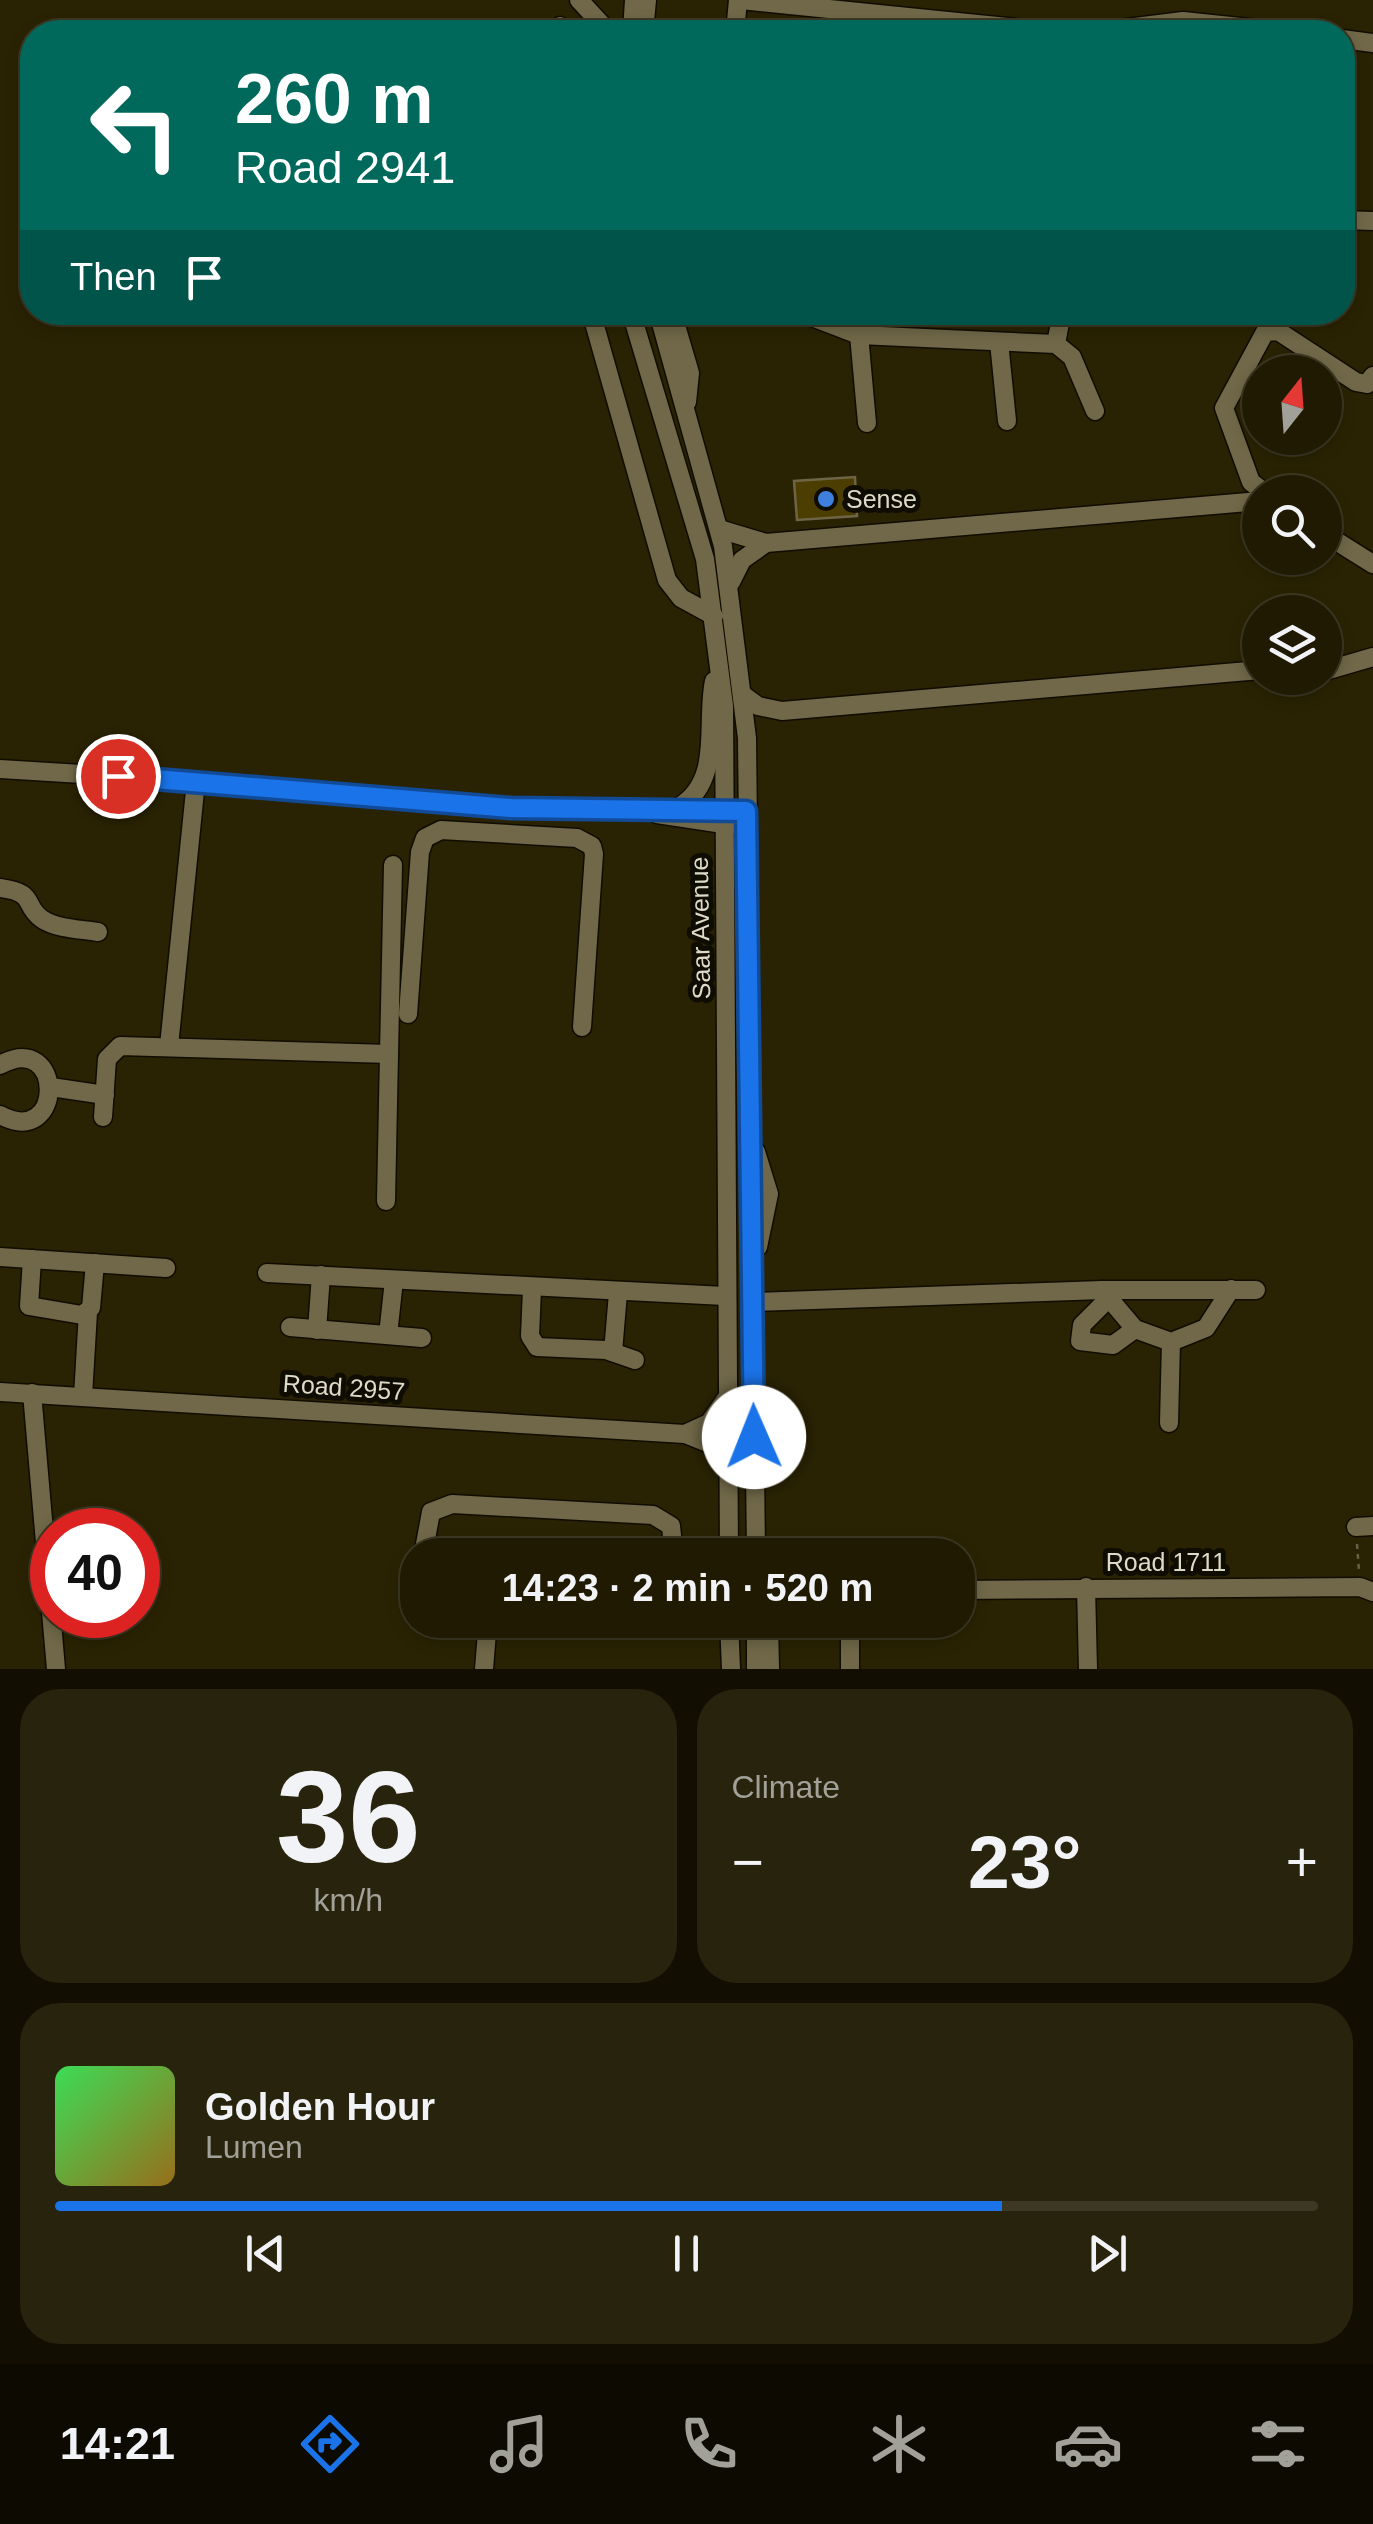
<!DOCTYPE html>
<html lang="en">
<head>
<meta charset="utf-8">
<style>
	body { margin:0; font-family:Arial,sans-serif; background:#28230c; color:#f1f3f6; height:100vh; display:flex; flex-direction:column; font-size:38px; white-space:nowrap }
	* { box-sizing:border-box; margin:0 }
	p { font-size:32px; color:#a2a199 }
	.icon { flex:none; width:55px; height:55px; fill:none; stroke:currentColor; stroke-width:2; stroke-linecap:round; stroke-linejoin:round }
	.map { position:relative; height:1669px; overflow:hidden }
	.details { display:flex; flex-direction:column; gap:20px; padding:20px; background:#120e01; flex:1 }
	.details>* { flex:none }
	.banner { position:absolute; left:20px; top:20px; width:1335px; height:305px; border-radius:40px; box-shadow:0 5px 15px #0003,0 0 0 2px #3d3824; background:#00695c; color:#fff; overflow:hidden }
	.needle { width:65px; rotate:17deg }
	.tools { position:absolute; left:1242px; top:355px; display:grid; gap:20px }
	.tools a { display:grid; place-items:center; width:100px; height:100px; border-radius:50%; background:#201a02; box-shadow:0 5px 15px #0003,0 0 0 2px #3d3824; font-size:50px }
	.speed { position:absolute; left:30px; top:1508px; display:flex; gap:20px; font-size:50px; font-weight:700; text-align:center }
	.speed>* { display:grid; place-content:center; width:130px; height:130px; border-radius:50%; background:#201a02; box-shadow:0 5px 15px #0003,0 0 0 2px #3d3824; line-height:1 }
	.speed .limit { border:15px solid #d22; background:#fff; color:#111 }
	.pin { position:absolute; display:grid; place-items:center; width:85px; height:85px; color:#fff; margin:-42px; border:5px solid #fff; border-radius:50%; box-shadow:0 2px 10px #0007 }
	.me { position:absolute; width:110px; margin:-55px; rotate:359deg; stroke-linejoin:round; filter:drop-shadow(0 0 8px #0008) }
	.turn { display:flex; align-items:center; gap:35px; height:210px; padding:0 50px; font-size:45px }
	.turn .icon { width:130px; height:130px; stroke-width:2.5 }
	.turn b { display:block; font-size:70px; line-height:85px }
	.then { display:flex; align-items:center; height:95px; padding:0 50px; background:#0003; gap:20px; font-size:38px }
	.big { font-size:75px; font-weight:700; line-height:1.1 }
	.details .widget { flex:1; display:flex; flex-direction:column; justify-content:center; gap:15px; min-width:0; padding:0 35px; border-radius:40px; background:#28230c }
	.details .dial { align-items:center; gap:0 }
	.dial b { font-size:130px; line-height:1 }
	.song { display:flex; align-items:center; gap:30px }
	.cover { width:120px; height:120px; border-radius:15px; background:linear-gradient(135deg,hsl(130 70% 55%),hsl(40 70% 35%)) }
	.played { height:10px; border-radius:5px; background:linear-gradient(90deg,#1a73e8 75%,#3d3824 75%) }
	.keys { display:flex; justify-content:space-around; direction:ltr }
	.heat { display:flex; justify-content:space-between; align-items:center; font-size:55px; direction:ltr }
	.details .tiles { flex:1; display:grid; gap:20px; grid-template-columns:1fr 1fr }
	.widget:last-child { grid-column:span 2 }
	.trip { position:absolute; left:400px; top:1538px; width:575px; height:100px; border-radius:40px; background:#201a02; box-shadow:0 5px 15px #0003,0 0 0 2px #3d3824; font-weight:700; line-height:100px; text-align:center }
	.dock { display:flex; height:160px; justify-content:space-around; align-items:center; background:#0d0a01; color:#a2a199 }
	.dock .icon { width:70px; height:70px }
	.dock .active { color:#1a73e8 }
	.dock b { font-size:45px; color:#f1f3f6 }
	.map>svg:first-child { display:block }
	.building { fill:#4b3e00; stroke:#6d6545; stroke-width:2.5 }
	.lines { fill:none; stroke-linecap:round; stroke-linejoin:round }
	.minor-casing { stroke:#110c00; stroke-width:21 }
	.path { stroke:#655f44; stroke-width:2.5; stroke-dasharray:5 5; stroke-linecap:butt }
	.minor { stroke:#706848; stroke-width:18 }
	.route-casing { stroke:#114b97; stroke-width:25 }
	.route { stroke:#1a73e8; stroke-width:18 }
	.shop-dot { fill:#3f7fe0; stroke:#0f0c02; stroke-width:4 }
	.labels { text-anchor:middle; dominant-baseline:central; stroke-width:10; stroke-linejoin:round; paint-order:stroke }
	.poi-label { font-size:25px; fill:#dedac8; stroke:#0f0c02; text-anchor:start }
	.street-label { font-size:25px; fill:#dedac8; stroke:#0f0c02 }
</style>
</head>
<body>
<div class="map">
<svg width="1373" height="1669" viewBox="0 0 1373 1669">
	<rect width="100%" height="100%" fill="#2a2303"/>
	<!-- building -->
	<polygon class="building" points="855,477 857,516 797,520 794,481"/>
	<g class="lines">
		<defs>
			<g id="minor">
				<polyline points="579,0 605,28"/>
				<polyline points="741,0 1056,32"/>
				<polyline points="559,32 560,26"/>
				<polyline points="632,32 634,0"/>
				<polyline points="644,32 647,0"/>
				<polyline points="735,32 738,0"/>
				<polyline points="1095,32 1183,21 1288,32"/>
				<polyline points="1342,39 1373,43"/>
				<polyline points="1342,220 1373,221"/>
				<polyline points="591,312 667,580 681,598 714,616"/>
				<polyline points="631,312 705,559 724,706 729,1555"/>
				<polyline points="658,312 723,546 747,738 756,1555"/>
				<polyline points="672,312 690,373 687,402"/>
				<polyline points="799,312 859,335 1056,344 1072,357 1095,411"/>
				<polyline points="859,335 867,423"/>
				<polyline points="999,342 1007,421"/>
				<polyline points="1056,344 1062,312"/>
				<polyline points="1264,492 1251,482 1224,408 1265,332 1278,331 1356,382 1367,384 1373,376"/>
				<polyline points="719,529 766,543 1260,501"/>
				<polyline points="1325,534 1373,564"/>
				<polyline points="731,582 742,560 766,543"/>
				<polyline points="1325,671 1373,657"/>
				<polyline points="743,695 758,706 782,711 1260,670"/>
				<polyline points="0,769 196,781 511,808 733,810"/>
				<path d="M679,807c44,-27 26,-83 35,-126"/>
				<polyline points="657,814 730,825"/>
				<path d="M0,888c38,5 22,17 42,31 15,10 38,10 56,13"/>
				<polyline points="408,1014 420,852 425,838 441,830 577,838 592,846 594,854 582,1027"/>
				<polyline points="169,1046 196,781"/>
				<path d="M0,1065c65,-36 65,85 0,50"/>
				<polyline points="51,1087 105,1095"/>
				<polyline points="103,1117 107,1059 120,1046 389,1054 393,865"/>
				<polyline points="756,1152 769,1194 758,1247"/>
				<polyline points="386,1201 389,1054"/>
				<polyline points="0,1257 166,1268"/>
				<polyline points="32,1259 29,1306 82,1315 91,1308 95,1263"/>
				<polyline points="267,1273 725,1296"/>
				<polyline points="532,1289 530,1336 537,1347 606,1350 635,1360"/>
				<polyline points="1102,1290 1135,1329 1171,1342 1206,1328 1231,1289"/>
				<polyline points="1108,1299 1082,1325 1080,1341 1113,1345 1135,1329"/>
				<polyline points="752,1302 1102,1290 1256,1290"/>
				<polyline points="290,1327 422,1338"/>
				<polyline points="317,1330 321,1275"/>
				<polyline points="388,1335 394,1280"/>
				<polyline points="613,1352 618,1293"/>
				<polyline points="0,1392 685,1434 710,1444 728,1469"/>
				<polyline points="32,1393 56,1669"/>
				<polyline points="83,1396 88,1312"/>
				<polyline points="1169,1423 1171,1342"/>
				<polyline points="685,1434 709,1423 728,1396"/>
				<polyline points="1356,1527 1373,1526"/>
				<polyline points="423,1555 431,1512 452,1504 653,1515 671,1526 674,1555"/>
				<polyline points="1086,1587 1088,1669"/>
				<polyline points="958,1590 1360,1587 1373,1592"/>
				<polyline points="729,1620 731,1669"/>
				<polyline points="756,1620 756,1669"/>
				<polyline points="769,1620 770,1669"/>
				<polyline points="850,1620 850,1669"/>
				<polyline points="484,1669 488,1620"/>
			</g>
		</defs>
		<!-- minor casing -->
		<use href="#minor" class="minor-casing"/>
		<!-- path -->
		<polyline class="path" points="1357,1544 1359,1571"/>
		<!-- minor -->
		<use href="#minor" class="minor"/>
	</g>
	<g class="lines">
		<defs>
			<polyline id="route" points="118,776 511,808 746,811 754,1437"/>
		</defs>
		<!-- route casing -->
		<use href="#route" class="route-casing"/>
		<!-- route -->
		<use href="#route" class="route"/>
	</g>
	<!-- markers -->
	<circle class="shop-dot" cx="826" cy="499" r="10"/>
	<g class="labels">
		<!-- poi labels -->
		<g class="poi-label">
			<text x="846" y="499">Sense</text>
		</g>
		<!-- street labels -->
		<g class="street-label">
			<text transform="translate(700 928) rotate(-91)">Saar Avenue</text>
			<text transform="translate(344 1387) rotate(4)">Road 2957</text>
			<text x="1166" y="1562">Road 1711</text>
		</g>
	</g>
</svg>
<div class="tools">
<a><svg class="needle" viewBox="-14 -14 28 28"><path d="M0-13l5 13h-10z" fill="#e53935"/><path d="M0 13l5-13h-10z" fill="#a2a199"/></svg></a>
<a><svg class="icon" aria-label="search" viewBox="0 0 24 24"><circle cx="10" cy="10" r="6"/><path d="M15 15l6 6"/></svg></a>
<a><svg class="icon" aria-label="layers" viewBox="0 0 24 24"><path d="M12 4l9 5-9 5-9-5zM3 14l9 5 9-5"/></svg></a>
</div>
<div class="speed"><div class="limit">40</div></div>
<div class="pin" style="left:118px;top:776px;background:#d93025"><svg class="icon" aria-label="arrive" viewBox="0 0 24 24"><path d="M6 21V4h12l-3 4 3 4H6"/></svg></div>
<svg class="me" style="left:754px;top:1437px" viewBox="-20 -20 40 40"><circle r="19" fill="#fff"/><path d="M0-13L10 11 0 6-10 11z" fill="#1a73e8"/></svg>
<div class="trip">14:23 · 2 min · 520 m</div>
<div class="banner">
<div class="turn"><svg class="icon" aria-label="left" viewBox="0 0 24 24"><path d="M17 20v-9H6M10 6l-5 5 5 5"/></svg><div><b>260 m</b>Road 2941</div></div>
<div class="then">Then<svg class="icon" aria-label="arrive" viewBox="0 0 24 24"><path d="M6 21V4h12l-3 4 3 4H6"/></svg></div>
</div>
</div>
<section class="details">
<div class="tiles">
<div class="widget dial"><b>36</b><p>km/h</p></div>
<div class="widget"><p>Climate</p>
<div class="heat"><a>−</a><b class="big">23°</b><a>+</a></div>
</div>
<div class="widget">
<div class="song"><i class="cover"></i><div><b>Golden Hour</b><p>Lumen</p></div></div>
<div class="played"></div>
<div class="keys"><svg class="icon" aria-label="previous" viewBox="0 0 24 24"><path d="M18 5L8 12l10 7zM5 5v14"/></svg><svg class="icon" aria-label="pause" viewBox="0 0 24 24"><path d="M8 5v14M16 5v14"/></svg><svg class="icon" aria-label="next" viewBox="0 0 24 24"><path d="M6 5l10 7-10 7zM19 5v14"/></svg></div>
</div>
</div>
</section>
<nav class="dock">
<b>14:21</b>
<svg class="icon active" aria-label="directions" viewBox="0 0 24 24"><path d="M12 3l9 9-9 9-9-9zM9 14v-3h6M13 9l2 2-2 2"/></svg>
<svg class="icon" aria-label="music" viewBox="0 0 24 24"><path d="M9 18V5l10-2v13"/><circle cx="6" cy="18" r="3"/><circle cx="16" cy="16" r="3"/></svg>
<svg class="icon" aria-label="phone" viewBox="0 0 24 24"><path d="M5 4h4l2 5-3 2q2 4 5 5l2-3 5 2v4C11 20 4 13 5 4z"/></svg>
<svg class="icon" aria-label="climate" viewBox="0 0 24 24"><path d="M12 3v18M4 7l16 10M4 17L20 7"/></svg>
<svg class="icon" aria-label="car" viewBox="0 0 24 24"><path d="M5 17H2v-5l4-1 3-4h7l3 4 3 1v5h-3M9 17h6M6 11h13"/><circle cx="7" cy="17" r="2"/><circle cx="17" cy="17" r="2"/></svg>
<svg class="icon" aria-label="filters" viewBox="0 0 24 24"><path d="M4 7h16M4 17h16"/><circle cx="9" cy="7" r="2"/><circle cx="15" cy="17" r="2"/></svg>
</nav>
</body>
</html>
